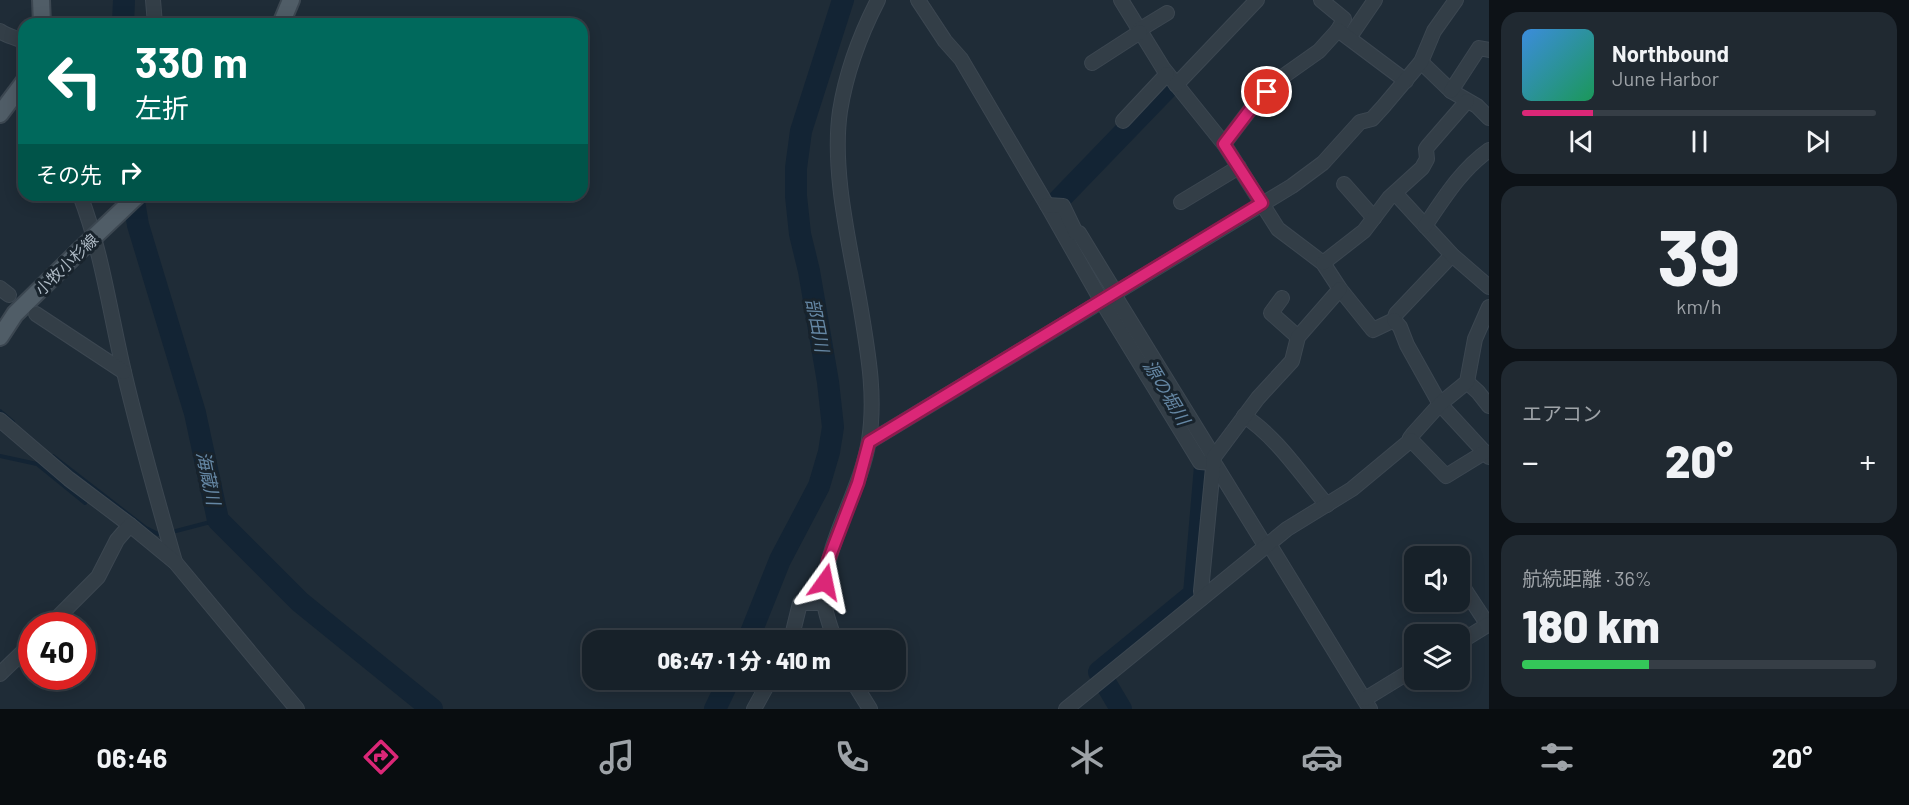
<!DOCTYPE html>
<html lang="ja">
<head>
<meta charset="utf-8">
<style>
	body { margin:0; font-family:Barlow,"Noto Sans JP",sans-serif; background:#202931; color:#f1f3f6; height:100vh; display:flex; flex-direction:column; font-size:22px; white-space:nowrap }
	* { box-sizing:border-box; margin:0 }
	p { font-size:20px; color:#9ea3a8 }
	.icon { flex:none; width:33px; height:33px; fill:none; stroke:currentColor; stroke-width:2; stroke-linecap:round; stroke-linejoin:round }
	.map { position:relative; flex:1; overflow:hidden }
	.details { display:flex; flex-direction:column; gap:12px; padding:12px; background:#0d1217; width:420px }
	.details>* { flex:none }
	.hud { position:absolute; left:18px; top:18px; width:570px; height:183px; border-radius:18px; box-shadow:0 3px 15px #0003,0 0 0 2px #363e46; background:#00695c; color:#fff; overflow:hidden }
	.buttons { position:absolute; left:1404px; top:546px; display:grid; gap:12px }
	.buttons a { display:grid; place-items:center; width:66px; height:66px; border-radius:12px; background:#172129; box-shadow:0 3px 15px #0003,0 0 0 2px #363e46; font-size:30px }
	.speed { position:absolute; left:18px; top:612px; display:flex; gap:12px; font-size:30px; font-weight:700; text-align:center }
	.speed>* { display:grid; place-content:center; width:78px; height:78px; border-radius:50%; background:#172129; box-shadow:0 3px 15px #0003,0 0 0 2px #363e46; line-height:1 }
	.speed .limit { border:9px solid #d22; background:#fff; color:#111 }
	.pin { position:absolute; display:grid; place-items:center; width:51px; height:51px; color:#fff; margin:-26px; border:3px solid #fff; border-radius:50%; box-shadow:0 2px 6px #0007 }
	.me { position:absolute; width:66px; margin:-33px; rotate:12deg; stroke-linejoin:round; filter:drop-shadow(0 0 4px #0008) }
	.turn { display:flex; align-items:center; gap:21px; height:126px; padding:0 18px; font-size:27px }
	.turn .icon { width:78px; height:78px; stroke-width:2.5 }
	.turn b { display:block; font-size:42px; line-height:51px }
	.then { display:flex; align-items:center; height:57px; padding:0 18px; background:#0003; gap:12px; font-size:22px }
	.big { font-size:45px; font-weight:800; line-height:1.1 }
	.details .card { flex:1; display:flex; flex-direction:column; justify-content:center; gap:9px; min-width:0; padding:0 21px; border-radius:18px; background:#202931 }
	.details .dial { align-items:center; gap:0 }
	.dial b { font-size:78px; line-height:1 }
	.song { display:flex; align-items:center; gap:18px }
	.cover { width:72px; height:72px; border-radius:9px; background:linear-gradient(135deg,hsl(210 70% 55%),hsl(150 70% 35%)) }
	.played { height:6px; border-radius:3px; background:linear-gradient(90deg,#db2777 20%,#363e46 20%) }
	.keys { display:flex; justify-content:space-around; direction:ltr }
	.heat { display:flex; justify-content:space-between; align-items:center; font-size:33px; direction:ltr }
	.charge { height:9px; border-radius:4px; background:linear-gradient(90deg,#34c759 36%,#363e46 0) }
	.trip { position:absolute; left:582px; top:630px; width:324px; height:60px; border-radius:18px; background:#172129; box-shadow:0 3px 15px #0003,0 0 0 2px #363e46; font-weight:800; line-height:60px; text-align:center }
	.menu { display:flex; height:96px; justify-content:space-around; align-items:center; background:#090d10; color:#9ea3a8 }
	.menu .icon { width:42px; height:42px }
	.menu .current { color:#db2777 }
	.menu b { font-size:27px; color:#f1f3f6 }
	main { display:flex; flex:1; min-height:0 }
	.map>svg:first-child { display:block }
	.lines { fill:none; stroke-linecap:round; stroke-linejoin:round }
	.stream { stroke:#132434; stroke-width:4 }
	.river { stroke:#132434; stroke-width:22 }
	.minor-casing { stroke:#3c4751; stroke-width:16 }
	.major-casing { stroke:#3c4751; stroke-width:20 }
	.minor { stroke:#333e47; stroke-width:14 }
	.major { stroke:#505d67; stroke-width:16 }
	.major-bridge-casing { stroke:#3c4751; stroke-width:20; stroke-linecap:butt }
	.major-bridge { stroke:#505d67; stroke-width:16 }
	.route-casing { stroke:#8e194d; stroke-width:15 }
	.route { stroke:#db2777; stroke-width:10 }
	.labels { text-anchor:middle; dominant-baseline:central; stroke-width:6; stroke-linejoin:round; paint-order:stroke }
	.street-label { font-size:16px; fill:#adb9c4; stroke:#18232c }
	.water-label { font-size:18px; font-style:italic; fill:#6587a4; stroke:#18232c }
</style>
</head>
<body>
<main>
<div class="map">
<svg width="1489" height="709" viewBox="0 0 1489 709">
	<rect width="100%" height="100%" fill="#1f2c37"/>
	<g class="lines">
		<!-- stream -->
		<g class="stream">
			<polyline points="0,411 13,422"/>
			<polyline points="0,456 37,464 85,503"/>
			<polyline points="53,456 146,528 158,534"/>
			<polyline points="176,531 218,520"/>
		</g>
		<!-- river -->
		<g class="river">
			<polyline points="123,24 124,0"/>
			<polyline points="133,195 138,225 195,413 218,520 300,602 432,709"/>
			<polyline points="1121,318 1058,211 1058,201 1168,87"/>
			<polyline points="748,640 780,560 819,486 829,452 833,427 828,382 809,271 800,234 796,196 796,168 801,131 843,0"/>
			<polyline points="715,709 729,680"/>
			<polyline points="1121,709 1099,672 1194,594 1206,455 1197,440"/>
		</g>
		<defs>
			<g id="minor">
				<polyline points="153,0 155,24"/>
				<polyline points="918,0 945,41 961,59 1047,205 1101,300 1200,462 1213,463 1216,466 1266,547"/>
				<polyline points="1121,0 1163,68 1224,144 1278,229 1323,263 1340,289 1373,330 1394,320 1396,314 1452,255"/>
				<polyline points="1321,0 1344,19 1338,30"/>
				<polyline points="1139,30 1167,13"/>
				<path d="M0,31c8,6 16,6 24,11"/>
				<polyline points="1349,38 1375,0"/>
				<polyline points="1421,62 1451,91 1477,106 1489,118"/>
				<polyline points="1092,63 1140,32"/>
				<polyline points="1176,85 1257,0"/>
				<polyline points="1451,91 1479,48 1489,50"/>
				<polyline points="1123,121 1167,74"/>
				<polyline points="1224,144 1256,102 1278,80 1319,51 1338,30 1406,81"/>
				<polyline points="1344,184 1374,218"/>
				<polyline points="1395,193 1452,255 1489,287"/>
				<path d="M80,195c22,57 30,118 44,177 15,64 33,127 51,190"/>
				<polyline points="1181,202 1239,167"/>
				<polyline points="1047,205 1063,206 1076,233 1079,233 1115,292"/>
				<path d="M1425,226c19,-28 36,-56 64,-76"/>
				<polyline points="1323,263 1364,231 1389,198 1422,168 1427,159 1426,149 1428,146 1467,101"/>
				<polyline points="0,288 9,295"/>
				<polyline points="1113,293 1214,457"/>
				<polyline points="1282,298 1271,313 1298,337"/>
				<polyline points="36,314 124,372"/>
				<polyline points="1394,320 1400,327 1407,345 1440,404 1489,457"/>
				<polyline points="1467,382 1478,392 1489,406"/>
				<path d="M1244,416c32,20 58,60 83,89"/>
				<polyline points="0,420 69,479 130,525"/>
				<polyline points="1411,440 1410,438 1413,434 1440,404 1467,382 1475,339 1489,307"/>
				<polyline points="869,442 1292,186 1323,163 1360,122 1372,119 1383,107 1421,62 1434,31 1456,0"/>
				<polyline points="1269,544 1370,709"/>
				<polyline points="1463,587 1488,625"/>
				<polyline points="1202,598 1201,591 1214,457 1258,398 1292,361 1298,337 1340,289"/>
				<polyline points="49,626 98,577 117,540 130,525 175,562 297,709"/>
				<polyline points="791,640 800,603 824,603"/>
				<path d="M835,640c-4,-11 -10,-27 -11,-39 -2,-55 36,-106 45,-161 7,-44 -1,-87 -8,-130 -10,-61 -30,-137 -21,-199 6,-38 20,-76 38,-111"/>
				<polyline points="1460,642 1489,624"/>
				<polyline points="0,674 32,643"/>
				<polyline points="852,680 870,709"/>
				<polyline points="1365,699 1414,669"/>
				<polyline points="754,709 770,680"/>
				<polyline points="1066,709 1287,529 1352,489 1411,440 1446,476 1485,452"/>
			</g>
			<g id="major">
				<polyline points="41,0 42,24"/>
				<polyline points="281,24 291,0"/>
				<polyline points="0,114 24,82"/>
				<polyline points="0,337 15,314 78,252"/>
			</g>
		</defs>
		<!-- minor casing -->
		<use href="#minor" class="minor-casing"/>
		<!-- major casing -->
		<use href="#major" class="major-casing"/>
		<!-- minor -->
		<use href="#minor" class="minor"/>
		<!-- major -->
		<use href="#major" class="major"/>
		<defs>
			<polyline id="major-bridge" points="78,252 138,195"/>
		</defs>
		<!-- major-bridge casing -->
		<use href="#major-bridge" class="major-bridge-casing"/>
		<!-- major-bridge -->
		<use href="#major-bridge" class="major-bridge"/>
	</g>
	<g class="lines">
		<defs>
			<polyline id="route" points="825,582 828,561 858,483 869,442 1262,203 1224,144 1256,102 1267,92"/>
		</defs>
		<!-- route casing -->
		<use href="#route" class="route-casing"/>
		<!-- route -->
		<use href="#route" class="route"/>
	</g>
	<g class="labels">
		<!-- street labels -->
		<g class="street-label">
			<text transform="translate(66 264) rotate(-44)">小牧小杉線</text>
		</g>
		<!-- water labels -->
		<g class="water-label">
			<text transform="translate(818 325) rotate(79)">部田川</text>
			<text transform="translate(1167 392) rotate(59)">源の堀川</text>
			<text transform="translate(209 478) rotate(78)">海蔵川</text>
		</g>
	</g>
</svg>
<div class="buttons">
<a><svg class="icon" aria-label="sound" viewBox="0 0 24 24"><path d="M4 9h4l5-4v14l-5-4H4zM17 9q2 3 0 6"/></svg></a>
<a><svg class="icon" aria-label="layers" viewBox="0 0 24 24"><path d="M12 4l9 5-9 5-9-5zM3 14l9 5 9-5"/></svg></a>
</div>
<div class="speed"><div class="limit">40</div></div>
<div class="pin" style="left:1267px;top:92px;background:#d93025"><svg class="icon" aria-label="arrive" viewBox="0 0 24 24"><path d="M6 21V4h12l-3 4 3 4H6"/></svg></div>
<svg class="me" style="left:825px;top:582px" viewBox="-20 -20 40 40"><path d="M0-17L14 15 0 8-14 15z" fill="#db2777" stroke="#fff" stroke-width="4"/></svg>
<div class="trip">06:47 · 1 分 · 410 m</div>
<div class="hud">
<div class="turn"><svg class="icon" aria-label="left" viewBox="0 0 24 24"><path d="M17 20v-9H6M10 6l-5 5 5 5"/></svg><div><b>330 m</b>左折</div></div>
<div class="then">その先<svg class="icon" aria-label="right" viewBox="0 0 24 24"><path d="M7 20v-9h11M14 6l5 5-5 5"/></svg></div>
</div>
</div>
<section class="details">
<div class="card">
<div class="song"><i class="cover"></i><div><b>Northbound</b><p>June Harbor</p></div></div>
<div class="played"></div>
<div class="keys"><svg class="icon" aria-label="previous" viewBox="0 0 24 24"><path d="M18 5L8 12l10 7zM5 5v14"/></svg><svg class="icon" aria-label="pause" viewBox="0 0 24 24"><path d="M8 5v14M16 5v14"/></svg><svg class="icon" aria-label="next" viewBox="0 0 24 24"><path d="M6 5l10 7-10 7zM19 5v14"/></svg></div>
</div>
<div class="card dial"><b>39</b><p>km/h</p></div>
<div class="card"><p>エアコン</p>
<div class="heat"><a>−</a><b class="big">20°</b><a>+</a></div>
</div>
<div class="card"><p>航続距離 · 36%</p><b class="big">180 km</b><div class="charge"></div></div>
</section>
</main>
<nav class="menu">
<b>06:46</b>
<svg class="icon current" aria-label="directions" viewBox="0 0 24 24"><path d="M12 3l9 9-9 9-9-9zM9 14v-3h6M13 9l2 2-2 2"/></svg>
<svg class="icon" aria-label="music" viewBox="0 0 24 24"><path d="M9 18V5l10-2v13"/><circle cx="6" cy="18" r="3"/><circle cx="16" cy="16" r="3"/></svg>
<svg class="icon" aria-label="phone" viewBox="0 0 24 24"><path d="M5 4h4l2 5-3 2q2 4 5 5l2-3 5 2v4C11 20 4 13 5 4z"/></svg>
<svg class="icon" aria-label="climate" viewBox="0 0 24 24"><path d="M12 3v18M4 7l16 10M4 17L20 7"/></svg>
<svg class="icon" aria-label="car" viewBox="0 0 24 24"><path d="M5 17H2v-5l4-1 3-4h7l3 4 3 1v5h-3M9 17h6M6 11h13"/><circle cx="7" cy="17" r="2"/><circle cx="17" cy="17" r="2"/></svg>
<svg class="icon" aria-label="filters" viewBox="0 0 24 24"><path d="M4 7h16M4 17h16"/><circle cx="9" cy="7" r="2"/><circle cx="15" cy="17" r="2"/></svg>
<b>20°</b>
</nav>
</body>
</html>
